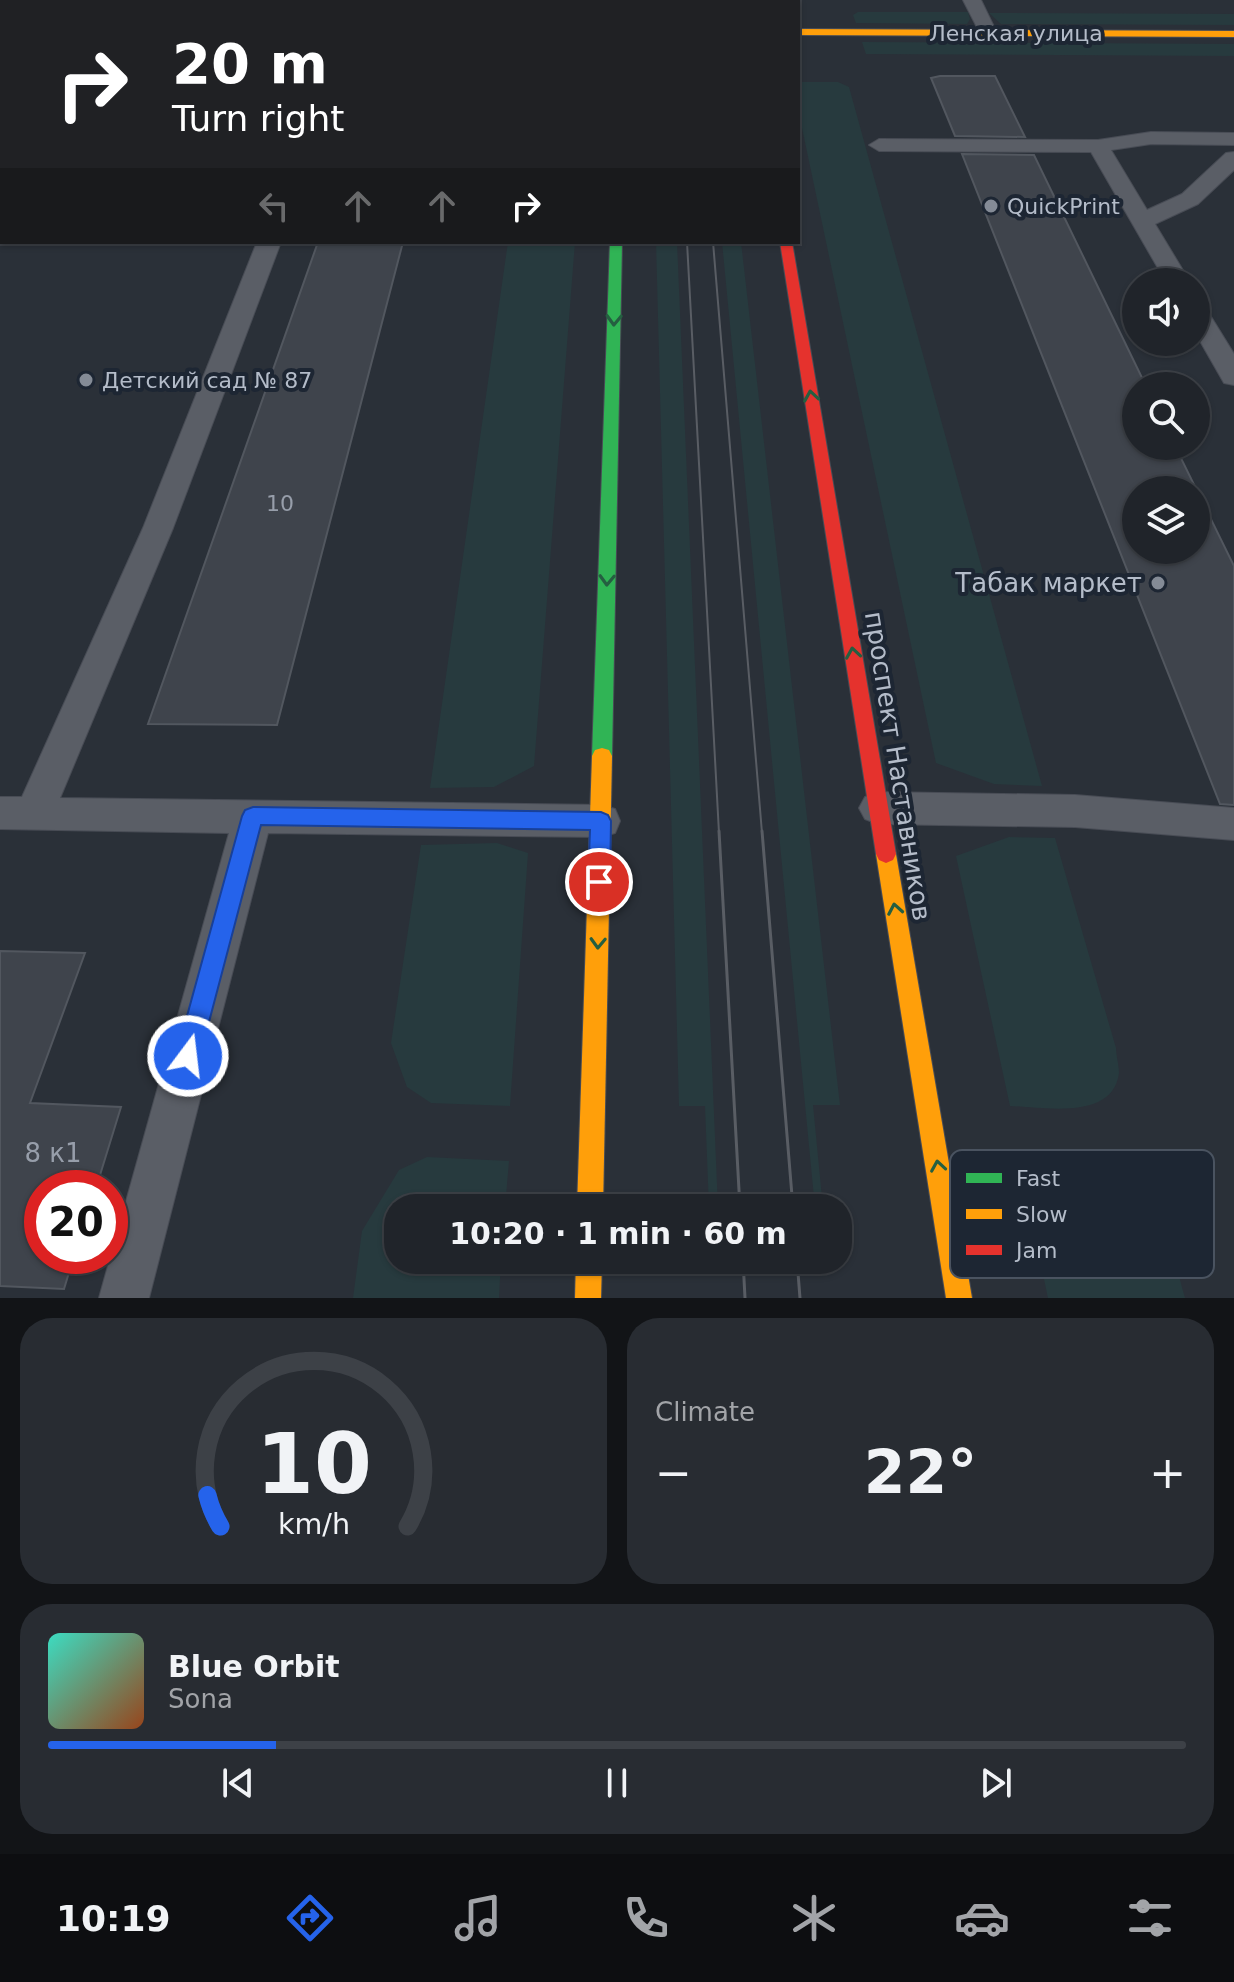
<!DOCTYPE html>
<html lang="en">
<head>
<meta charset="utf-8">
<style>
	body { margin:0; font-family:"DejaVu Sans",sans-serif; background:#282c32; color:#f1f3f6; height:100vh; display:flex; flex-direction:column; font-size:30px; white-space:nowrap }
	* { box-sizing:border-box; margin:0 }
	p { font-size:26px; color:#a2a4a8 }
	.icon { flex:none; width:44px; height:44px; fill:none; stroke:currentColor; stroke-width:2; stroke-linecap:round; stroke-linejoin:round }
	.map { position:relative; height:1298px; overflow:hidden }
	.details { display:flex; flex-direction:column; gap:20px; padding:20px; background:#121417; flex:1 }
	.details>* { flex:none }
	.guide { position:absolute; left:0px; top:0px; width:800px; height:244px; box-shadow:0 2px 6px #0004,0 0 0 2px #3d4147; background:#202124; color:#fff; overflow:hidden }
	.buttons { position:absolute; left:1122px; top:268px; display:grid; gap:16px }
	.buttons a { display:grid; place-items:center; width:88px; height:88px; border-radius:50%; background:#20242a; box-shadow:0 2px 6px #0004,0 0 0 2px #3d4147; font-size:40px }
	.speed { position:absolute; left:24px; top:1170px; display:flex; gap:16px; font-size:40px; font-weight:700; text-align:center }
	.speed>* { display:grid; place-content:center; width:104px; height:104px; border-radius:50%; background:#20242a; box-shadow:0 2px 6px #0004,0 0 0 2px #3d4147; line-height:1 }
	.speed .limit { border:12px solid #d22; background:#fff; color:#111 }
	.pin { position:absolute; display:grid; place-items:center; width:68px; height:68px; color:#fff; margin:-34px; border:4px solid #fff; border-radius:50%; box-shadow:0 2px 8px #0007 }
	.me { position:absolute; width:88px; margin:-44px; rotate:15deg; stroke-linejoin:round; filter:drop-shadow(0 0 6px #0008) }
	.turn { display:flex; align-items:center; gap:28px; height:168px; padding:0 40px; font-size:36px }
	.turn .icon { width:104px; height:104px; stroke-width:2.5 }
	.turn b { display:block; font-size:56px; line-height:68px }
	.lanes { display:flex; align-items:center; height:76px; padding:0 40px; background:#0003; justify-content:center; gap:40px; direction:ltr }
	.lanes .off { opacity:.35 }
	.big { font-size:60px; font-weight:800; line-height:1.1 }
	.details .tile { flex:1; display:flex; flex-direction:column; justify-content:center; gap:12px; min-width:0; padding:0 28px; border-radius:32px; background:#282c32 }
	.details .dial { align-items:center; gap:0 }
	.dial svg { height:208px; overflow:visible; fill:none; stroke:#3d4147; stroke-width:7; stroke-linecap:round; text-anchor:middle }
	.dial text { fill:#f1f3f6; stroke:none }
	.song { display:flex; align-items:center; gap:24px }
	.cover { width:96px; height:96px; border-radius:12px; background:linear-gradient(135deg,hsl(170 70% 55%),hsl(20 70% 35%)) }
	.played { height:8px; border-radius:4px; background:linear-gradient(90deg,#2563eb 20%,#3d4147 20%) }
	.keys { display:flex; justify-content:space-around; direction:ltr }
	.heat { display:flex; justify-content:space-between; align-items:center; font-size:44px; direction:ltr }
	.details .tiles { flex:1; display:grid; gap:20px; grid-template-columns:1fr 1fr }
	.tile:last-child { grid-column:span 2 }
	.trip { position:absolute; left:384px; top:1194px; width:468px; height:80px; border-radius:32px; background:#20242a; box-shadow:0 2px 6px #0004,0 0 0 2px #3d4147; font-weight:800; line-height:80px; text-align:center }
	.tabs { display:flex; height:128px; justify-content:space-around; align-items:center; background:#0d0e11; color:#a2a4a8 }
	.tabs .icon { width:56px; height:56px }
	.tabs .current { color:#2563eb }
	.tabs b { font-size:36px; color:#f1f3f6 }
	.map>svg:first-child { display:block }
	.green { fill:#273a3e }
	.building { fill:#3f444c; stroke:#52575f; stroke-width:2; fill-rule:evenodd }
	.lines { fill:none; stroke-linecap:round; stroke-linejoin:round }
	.lane-casing { stroke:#484c55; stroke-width:2 }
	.street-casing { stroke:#484c55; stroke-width:2 }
	.fast-casing { stroke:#484c55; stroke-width:2 }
	.slow-casing { stroke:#484c55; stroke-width:2 }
	.jam-casing { stroke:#484c55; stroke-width:2 }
	.lane { fill:#5a5e66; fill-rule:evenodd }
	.street { fill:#5a5e66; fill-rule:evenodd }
	.fast { fill:#30b455; fill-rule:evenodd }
	.slow { fill:#ff9f0a; fill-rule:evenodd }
	.jam { fill:#e5322d; fill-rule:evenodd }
	.tram-far1 { stroke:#595d64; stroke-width:2 }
	.tram { stroke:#595d64; stroke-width:3 }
	.oneway { stroke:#255f41 }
	.route { fill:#2563eb; stroke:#184099; stroke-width:2 }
	.poi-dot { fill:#848b96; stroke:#1d2633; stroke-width:3 }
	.labels { text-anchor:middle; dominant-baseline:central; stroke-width:8; stroke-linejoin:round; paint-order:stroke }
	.far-street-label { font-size:22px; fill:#b4bcc9; stroke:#1d2633 }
	.far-poi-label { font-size:22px; fill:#b4bcc9; stroke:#1d2633; text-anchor:start }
	.number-label { font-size:22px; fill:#979eaa }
	.poi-label { font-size:26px; fill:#b4bcc9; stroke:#1d2633; text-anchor:end }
	.street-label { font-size:26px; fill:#b4bcc9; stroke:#1d2633 }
	.near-number-label { font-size:26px; fill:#979eaa }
	.key { fill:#1d2633; stroke:#4a5360; stroke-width:2 }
	.key-label { font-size:22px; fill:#b4bcc9 }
</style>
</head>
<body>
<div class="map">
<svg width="1234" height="1298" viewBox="0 0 1234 1298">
	<rect width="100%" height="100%" fill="#2a3038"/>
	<!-- green -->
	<g class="green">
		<polygon points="858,12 968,12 970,19 967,24 856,23 853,15"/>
		<polygon points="989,13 1234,14 1234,25 1001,24"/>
		<polygon points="862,42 1234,44 1234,56 866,54"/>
		<polygon points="798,82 838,82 849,87 1042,786 994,784 936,763 798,109"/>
		<polygon points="508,242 575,242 534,766 494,787 430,788"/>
		<polygon points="656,242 677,242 718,1208 709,1208 705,1106 679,1106"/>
		<polygon points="722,242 741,242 840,1105 813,1105 823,1208 815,1208"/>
		<path d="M1009,837l46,1 61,210c0,7 3,17 3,25 -6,48 -76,34 -109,33l-54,-250z"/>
		<polygon points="497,843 528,853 510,1106 431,1103 407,1087 391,1043 421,845"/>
		<polygon points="427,1157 509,1161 505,1208 398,1208 398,1260 501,1260 499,1298 353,1298 362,1231 399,1170"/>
		<path d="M1096,1161c69,30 70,71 89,137h-137l-29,-136z"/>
	</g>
	<!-- building -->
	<g class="building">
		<polygon points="940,76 995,76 1025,137 955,136 931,78"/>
		<path d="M962,154l72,1 112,231h-10v60h39l59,120v239l-14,-1zM1136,490h60v60h-60z"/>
		<polygon points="318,242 403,242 277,725 148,724"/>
		<polygon points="0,951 85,953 30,1103 121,1107 96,1188 42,1188 42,1256 74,1256 64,1289 0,1286"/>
	</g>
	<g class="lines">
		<defs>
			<g id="lane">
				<polygon points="252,0 270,0 251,2"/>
				<polygon points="963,0 981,0 997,33 994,37 982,37"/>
				<polygon points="1151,132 1234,133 1234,145 1151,144 1111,150 1147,210 1182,194 1226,153 1234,152 1234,170 1198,204 1155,224 1190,282 1166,282 1091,152 879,151 869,145 879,139 1098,140"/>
				<polygon points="257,242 281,242 173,528 60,798 601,805 615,809 620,821 615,833 601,837 268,833 149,1298 99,1298 229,833 0,829 0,797 22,797 143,528"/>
				<polygon points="1196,304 1205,307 1234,354 1234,385 1224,383 1196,334"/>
				<polygon points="878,792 1075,795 1234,808 1234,840 1075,827 878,824 865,819 859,808 865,797"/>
			</g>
			<rect id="street" x="0" y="22" width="2" height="14"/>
			<polygon id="fast" points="610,242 622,242 612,756 609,762 602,764 595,762 592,756"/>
			<g id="slow">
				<polygon points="798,29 1234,31 1234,37 798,35"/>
				<polygon points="602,748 609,750 612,756 603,1208 577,1208 592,756 595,750"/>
				<polygon points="886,845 893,848 896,854 972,1298 946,1298 876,854 879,848"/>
				<polygon points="576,1260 602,1260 601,1298 575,1298"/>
			</g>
			<g id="jam">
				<rect x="618" y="0" width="10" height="2"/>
				<rect x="742" y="0" width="10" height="2"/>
				<polygon points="780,242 792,242 896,854 893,860 886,863 879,860 876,854"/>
			</g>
		</defs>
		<!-- lane casing -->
		<use href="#lane" class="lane-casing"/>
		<!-- street casing -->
		<use href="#street" class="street-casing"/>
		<!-- fast casing -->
		<use href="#fast" class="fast-casing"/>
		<!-- slow casing -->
		<use href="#slow" class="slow-casing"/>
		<!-- jam casing -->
		<use href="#jam" class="jam-casing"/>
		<!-- lane -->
		<use href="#lane" class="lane"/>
		<!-- street -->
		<use href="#street" class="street"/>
		<!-- fast -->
		<use href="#fast" class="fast"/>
		<!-- slow -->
		<use href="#slow" class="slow"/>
		<!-- jam -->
		<use href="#jam" class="jam"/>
		<!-- tram-far1 -->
		<g class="tram-far1">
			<polyline points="687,242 719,833"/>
			<polyline points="713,242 762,833"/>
		</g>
		<!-- tram -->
		<g class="tram">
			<polyline points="719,831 740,1208"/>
			<polyline points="762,831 793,1208"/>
			<polyline points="743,1260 745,1298"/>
			<polyline points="797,1260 800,1298"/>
		</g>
	</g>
	<!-- one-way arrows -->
	<defs><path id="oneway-chevron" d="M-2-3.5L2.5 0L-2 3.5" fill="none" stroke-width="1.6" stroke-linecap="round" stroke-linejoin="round" transform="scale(2)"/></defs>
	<g class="oneway">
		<use href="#oneway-chevron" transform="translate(614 320) rotate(92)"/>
		<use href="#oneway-chevron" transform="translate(811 396) rotate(-99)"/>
		<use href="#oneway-chevron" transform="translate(607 580) rotate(92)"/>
		<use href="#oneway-chevron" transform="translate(853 653) rotate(-99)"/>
		<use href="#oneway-chevron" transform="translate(895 909) rotate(-100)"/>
		<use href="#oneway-chevron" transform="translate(598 943) rotate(92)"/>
		<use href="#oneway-chevron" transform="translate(938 1166) rotate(-99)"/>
	</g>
	<!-- route -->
	<polygon class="route" points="253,807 601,812 608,815 611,821 610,882 607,889 599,892 592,889 588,882 590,830 261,825 200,1056 197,1064 188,1068 180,1064 176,1056 242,816 245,810"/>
	<!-- markers -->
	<g class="poi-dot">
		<circle cx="991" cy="206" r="8"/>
		<circle cx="86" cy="380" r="8"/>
		<circle cx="1158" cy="583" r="8"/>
	</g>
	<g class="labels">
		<!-- far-street labels -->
		<g class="far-street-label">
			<text x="1016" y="33">Ленская улица</text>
		</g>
		<!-- far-poi labels -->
		<g class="far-poi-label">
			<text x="1007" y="206">QuickPrint</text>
			<text x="102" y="380">Детский сад № 87</text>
		</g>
		<!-- number labels -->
		<g class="number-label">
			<text x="280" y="503">10</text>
		</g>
		<!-- poi labels -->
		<g class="poi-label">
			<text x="1142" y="583">Табак маркет</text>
		</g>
		<!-- street labels -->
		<g class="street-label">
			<text transform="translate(898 766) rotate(81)">проспект Наставников</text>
		</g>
		<!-- near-number labels -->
		<g class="near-number-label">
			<text x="53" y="1153">8 к1</text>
		</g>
	</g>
	<!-- legend -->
	<rect x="950" y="1150" width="264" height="128" rx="12" class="key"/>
	<rect x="966" y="1173" width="36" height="10" fill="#30b455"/>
	<rect x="966" y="1209" width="36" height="10" fill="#ff9f0a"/>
	<rect x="966" y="1245" width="36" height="10" fill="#e5322d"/>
	<g class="key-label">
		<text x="1016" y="1186">Fast</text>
		<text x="1016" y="1222">Slow</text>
		<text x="1016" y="1258">Jam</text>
	</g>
</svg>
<div class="buttons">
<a><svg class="icon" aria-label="sound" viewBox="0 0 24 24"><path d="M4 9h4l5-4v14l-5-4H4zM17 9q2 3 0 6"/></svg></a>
<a><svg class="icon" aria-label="search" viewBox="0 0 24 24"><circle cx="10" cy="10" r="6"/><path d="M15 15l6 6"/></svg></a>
<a><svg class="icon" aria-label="layers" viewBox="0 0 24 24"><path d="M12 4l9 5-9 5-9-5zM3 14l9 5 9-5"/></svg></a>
</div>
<div class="speed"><div class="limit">20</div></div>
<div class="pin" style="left:599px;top:882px;background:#d93025"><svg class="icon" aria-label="arrive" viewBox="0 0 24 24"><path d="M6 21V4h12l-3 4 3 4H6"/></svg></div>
<svg class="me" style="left:188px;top:1056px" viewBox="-20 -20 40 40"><circle r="17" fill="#2563eb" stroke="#fff" stroke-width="3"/><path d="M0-11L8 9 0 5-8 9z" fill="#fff"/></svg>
<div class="trip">10:20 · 1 min · 60 m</div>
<div class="guide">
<div class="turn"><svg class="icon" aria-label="right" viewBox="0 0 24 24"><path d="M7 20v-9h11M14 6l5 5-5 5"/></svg><div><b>20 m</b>Turn right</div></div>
<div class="lanes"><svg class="icon off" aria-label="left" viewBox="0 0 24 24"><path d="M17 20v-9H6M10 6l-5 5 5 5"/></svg><svg class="icon off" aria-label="ahead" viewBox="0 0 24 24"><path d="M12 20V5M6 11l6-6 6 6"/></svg><svg class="icon off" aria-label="ahead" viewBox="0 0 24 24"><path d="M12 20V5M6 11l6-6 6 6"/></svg><svg class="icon" aria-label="right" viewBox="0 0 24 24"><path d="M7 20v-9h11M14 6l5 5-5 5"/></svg></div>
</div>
</div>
<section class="details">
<div class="tiles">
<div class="tile dial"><svg viewBox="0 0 100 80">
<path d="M14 69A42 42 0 1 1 86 69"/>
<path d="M14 69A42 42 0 0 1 9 57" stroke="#2563eb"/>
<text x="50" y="56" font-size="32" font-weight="700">10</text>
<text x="50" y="72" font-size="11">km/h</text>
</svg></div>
<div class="tile"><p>Climate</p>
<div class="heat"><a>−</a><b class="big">22°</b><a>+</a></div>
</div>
<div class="tile">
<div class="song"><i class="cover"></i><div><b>Blue Orbit</b><p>Sona</p></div></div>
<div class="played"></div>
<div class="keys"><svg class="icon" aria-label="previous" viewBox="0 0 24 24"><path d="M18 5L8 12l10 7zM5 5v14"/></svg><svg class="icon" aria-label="pause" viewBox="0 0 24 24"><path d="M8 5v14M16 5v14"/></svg><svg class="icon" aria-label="next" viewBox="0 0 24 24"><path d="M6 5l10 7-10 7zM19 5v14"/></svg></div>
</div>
</div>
</section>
<nav class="tabs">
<b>10:19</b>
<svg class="icon current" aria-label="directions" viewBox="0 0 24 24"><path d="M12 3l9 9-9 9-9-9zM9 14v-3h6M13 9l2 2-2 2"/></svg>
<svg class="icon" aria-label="music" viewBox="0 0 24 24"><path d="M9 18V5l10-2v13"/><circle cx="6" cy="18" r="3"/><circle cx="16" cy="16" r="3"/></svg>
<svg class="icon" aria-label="phone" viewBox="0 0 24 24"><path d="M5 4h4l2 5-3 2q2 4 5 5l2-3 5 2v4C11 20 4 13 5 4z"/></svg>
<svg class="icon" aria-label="climate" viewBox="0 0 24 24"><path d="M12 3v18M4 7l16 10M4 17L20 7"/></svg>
<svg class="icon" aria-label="car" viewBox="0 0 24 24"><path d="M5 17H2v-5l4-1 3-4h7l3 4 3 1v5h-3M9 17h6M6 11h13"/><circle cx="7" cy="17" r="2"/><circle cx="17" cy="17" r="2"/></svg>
<svg class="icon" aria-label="filters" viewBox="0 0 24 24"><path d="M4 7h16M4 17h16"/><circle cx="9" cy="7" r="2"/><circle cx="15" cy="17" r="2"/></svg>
</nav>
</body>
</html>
